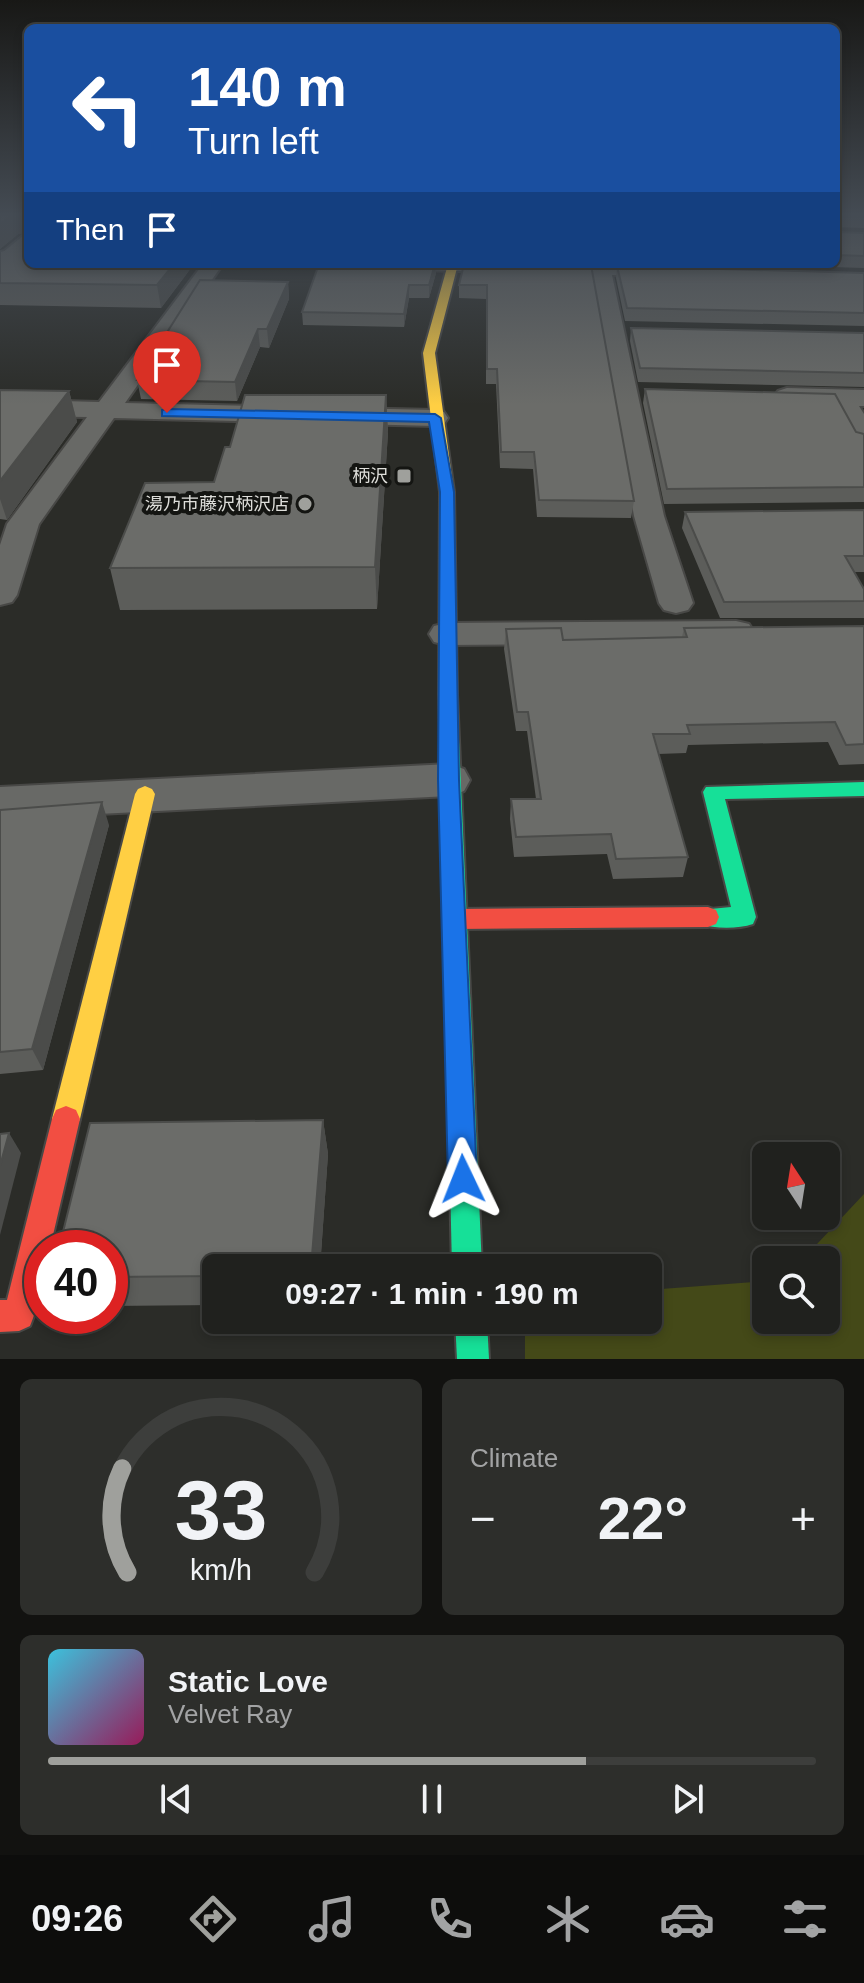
<!DOCTYPE html>
<html lang="en">
<head>
<meta charset="utf-8">
<style>
	body { margin:0; font-family:Arial,"Noto Sans JP",sans-serif; background:#2d2e2b; color:#f1f3f6; height:100vh; display:flex; flex-direction:column; font-size:30px; white-space:nowrap }
	* { box-sizing:border-box; margin:0 }
	p { font-size:26px; color:#a2a3a4 }
	.icon { flex:none; width:44px; height:44px; fill:none; stroke:currentColor; stroke-width:2; stroke-linecap:round; stroke-linejoin:round }
	.map { position:relative; height:1359px; overflow:hidden }
	.side { display:flex; flex-direction:column; gap:20px; padding:20px; background:#121210; flex:1 }
	.side>* { flex:none }
	.hud { position:absolute; left:24px; top:24px; width:816px; height:244px; border-radius:12px; box-shadow:0 4px 12px #0003,0 0 0 2px #3d3e3c; background:#1a4fa0; color:#fff; overflow:hidden }
	.needle { width:52px; rotate:348deg }
	.tools { position:absolute; left:752px; top:1142px; display:grid; gap:16px }
	.tools a { display:grid; place-items:center; width:88px; height:88px; border-radius:12px; background:#20211e; box-shadow:0 4px 12px #0003,0 0 0 2px #3d3e3c; font-size:40px }
	.speed { position:absolute; left:24px; top:1230px; display:flex; gap:16px; font-size:40px; font-weight:700; text-align:center }
	.speed>* { display:grid; place-content:center; width:104px; height:104px; border-radius:50%; background:#20211e; box-shadow:0 4px 12px #0003,0 0 0 2px #3d3e3c; line-height:1 }
	.speed .limit { border:12px solid #d22; background:#fff; color:#111 }
	.pin { position:absolute; display:grid; place-items:center; width:68px; height:68px; color:#fff; margin:-82px -34px; border-radius:50% 50% 50% 0; rotate:-45deg; box-shadow:0 0 8px #0007 }
	.pin .icon { rotate:45deg }
	.me { position:absolute; width:88px; margin:-44px; rotate:358deg; stroke-linejoin:round; filter:drop-shadow(0 0 6px #0008) }
	.turn { display:flex; align-items:center; gap:28px; height:168px; padding:0 32px; font-size:36px }
	.turn .icon { width:104px; height:104px; stroke-width:2.5 }
	.turn b { display:block; font-size:56px; line-height:68px }
	.then { display:flex; align-items:center; height:76px; padding:0 32px; background:#0003; gap:16px; font-size:30px }
	.big { font-size:60px; font-weight:700; line-height:1.1 }
	.side .tile { flex:1; display:flex; flex-direction:column; justify-content:center; gap:12px; min-width:0; padding:0 28px; border-radius:12px; background:#2d2e2b }
	.side .dial { align-items:center; gap:0 }
	.dial svg { height:208px; overflow:visible; fill:none; stroke:#3d3e3c; stroke-width:7; stroke-linecap:round; text-anchor:middle }
	.dial text { fill:#f1f3f6; stroke:none }
	.song { display:flex; align-items:center; gap:24px }
	.cover { width:96px; height:96px; border-radius:12px; background:linear-gradient(135deg,hsl(190 70% 55%),hsl(330 70% 35%)) }
	.played { height:8px; border-radius:4px; background:linear-gradient(90deg,#9fa09c 70%,#3d3e3c 70%) }
	.keys { display:flex; justify-content:space-around; direction:ltr }
	.heat { display:flex; justify-content:space-between; align-items:center; font-size:44px; direction:ltr }
	.side .tiles { flex:1; display:grid; gap:20px; grid-template-columns:1fr 1fr }
	.tile:last-child { grid-column:span 2 }
	.trip { position:absolute; left:202px; top:1254px; width:460px; height:80px; border-radius:12px; background:#20211e; box-shadow:0 4px 12px #0003,0 0 0 2px #3d3e3c; font-weight:700; line-height:80px; text-align:center }
	.tabs { display:flex; height:128px; justify-content:space-around; align-items:center; background:#0d0d0c; color:#a2a3a4 }
	.tabs .icon { width:56px; height:56px }
	.tabs .current { color:#9fa09c }
	.tabs b { font-size:36px; color:#f1f3f6 }
	.map>svg:first-child { display:block }
	.green { fill:#444918 }
	.lines { fill:none; stroke-linecap:round; stroke-linejoin:round }
	.street-casing { stroke:#484846; stroke-width:4 }
	.fast-casing { stroke:#484846; stroke-width:4 }
	.slow-casing { stroke:#484846; stroke-width:4 }
	.jam-casing { stroke:#484846; stroke-width:4 }
	.street { fill:#686966; fill-rule:evenodd }
	.fast { fill:#16e098; fill-rule:evenodd }
	.slow { fill:#ffcf43; fill-rule:evenodd }
	.jam { fill:#f24e42; fill-rule:evenodd }
	.wall { fill:#5c5d5a }
	.shaded-wall { fill:#4b4c4a }
	.building { fill:#6b6c69; stroke:#4b4c4a; stroke-width:2 }
	.route { fill:#1a73e8; stroke:#114b97; stroke-width:2 }
	.poi-dot { fill:#9fa09c; stroke:#141512; stroke-width:3 }
	.labels { text-anchor:middle; dominant-baseline:central; stroke-width:8; stroke-linejoin:round; paint-order:stroke }
	.far-poi-label { font-size:18px; fill:#dededa; stroke:#141512; text-anchor:end }
</style>
</head>
<body>
<div class="map">
<svg width="864" height="1359" viewBox="0 0 864 1359">
	<rect width="100%" height="100%" fill="#2b2c28"/>
	<!-- green -->
	<polygon class="green" points="864,1194 864,1359 525,1359 525,1320 648,1320 648,1290 766,1281 766,1320 826,1320 826,1260 802,1260"/>
	<g class="lines">
		<defs>
			<g id="street">
				<polygon points="203,264 223,264 125,403 435,410 444,412 448,418 444,424 435,426 114,418 39,524 17,595 12,602 0,605 0,545 7,524 87,417 25,416 16,414 12,408 16,402 25,400 99,402"/>
				<polygon points="412,264 676,267 679,271 676,275 669,277 612,275 664,516 693,603 688,610 676,613 664,610 659,603 634,516 592,275 422,270"/>
				<polygon points="787,388 864,390 864,406 859,406 864,414 864,447 854,445 833,405 778,401 774,396 778,391"/>
				<polygon points="736,621 749,624 754,632 749,640 736,643 447,645 434,642 429,634 434,626 447,623"/>
				<polygon points="449,764 464,769 470,780 464,791 449,796 0,819 0,787"/>
			</g>
			<g id="fast">
				<polygon points="448,688 457,694 482,1268 452,1268 439,694"/>
				<path d="M864,782v14l-139,3 31,118 -3,7c-15,5 -38,5 -53,0l-3,-7 3,-7 31,-3 -28,-115 3,-5z"/>
				<polygon points="455,1320 487,1320 489,1359 457,1359"/>
			</g>
			<g id="slow">
				<polygon points="448,264 458,264 435,353 454,492 457,694 448,700 439,694 440,492 423,353"/>
				<polygon points="145,786 152,789 155,794 80,1119 76,1128 66,1132 56,1128 52,1119 135,794 138,789"/>
			</g>
			<g id="jam">
				<polygon points="708,907 716,910 719,917 716,924 708,927 455,929 447,926 444,919 447,912 455,909"/>
				<path d="M66,1106l10,4 4,9 -30,129h-8c0,27 -1,52 -12,78l-11,5 -19,1v-32h7l45,-181 4,-9z"/>
			</g>
		</defs>
		<!-- street casing -->
		<use href="#street" class="street-casing"/>
		<!-- fast casing -->
		<use href="#fast" class="fast-casing"/>
		<!-- slow casing -->
		<use href="#slow" class="slow-casing"/>
		<!-- jam casing -->
		<use href="#jam" class="jam-casing"/>
		<!-- street -->
		<use href="#street" class="street"/>
		<!-- fast -->
		<use href="#fast" class="fast"/>
		<!-- slow -->
		<use href="#slow" class="slow"/>
		<!-- jam -->
		<use href="#jam" class="jam"/>
	</g>
	<!-- wall -->
	<g class="wall">
		<polygon points="0,215 28,215 28,264 194,264 161,308 0,305 0,251 4,250 25,233 18,234 0,249"/>
		<polygon points="836,215 864,215 864,228 837,227 837,232 864,233 864,268 741,264 836,264"/>
		<polygon points="319,264 436,264 436,273 429,298 409,298 404,327 303,325 302,312"/>
		<polygon points="566,264 634,501 631,518 537,517 533,469 500,468 496,384 486,384 486,299 459,298 459,285"/>
		<polygon points="617,266 864,273 864,326 625,321 616,278"/>
		<polygon points="288,282 289,299 269,348 260,347 237,401 141,399 137,380"/>
		<polygon points="631,328 864,333 864,387 638,382 630,341"/>
		<polygon points="645,389 864,434 864,502 664,504 643,403"/>
		<polygon points="0,390 69,391 77,422 7,520 0,519"/>
		<polygon points="386,395 388,432 377,609 120,610 110,568 214,482 230,447"/>
		<polygon points="864,510 864,572 854,572 864,589 864,618 720,618 682,528 685,512"/>
		<polygon points="864,626 864,764 839,765 828,742 688,745 686,753 658,754 688,857 683,877 613,879 607,854 514,857 510,819 511,799 536,799 527,731 516,731 504,649 506,629 563,640 682,637 684,628"/>
		<polygon points="0,810 109,825 43,1070 0,1074"/>
		<polygon points="323,1120 328,1154 320,1268 216,1268 216,1305 110,1306 110,1248"/>
	</g>
	<!-- shaded-wall -->
	<g class="shaded-wall">
		<polygon points="11,215 26,215 28,232 18,234 0,249 0,224"/>
		<polygon points="174,264 194,264 161,308 157,285"/>
		<polygon points="435,264 436,273 429,298 429,285"/>
		<polygon points="288,282 289,299 269,348 267,329"/>
		<polygon points="409,285 409,298 404,327 404,314"/>
		<polygon points="258,329 260,347 237,401 235,382"/>
		<polygon points="69,391 77,422 7,520 0,499 0,481"/>
		<polygon points="386,395 388,432 377,609 375,567"/>
		<polygon points="102,802 109,825 43,1070 32,1049"/>
		<polygon points="323,1120 328,1154 320,1268 311,1268"/>
		<polygon points="9,1133 21,1153 0,1235 0,1166"/>
	</g>
	<!-- building -->
	<g class="building">
		<polygon points="0,215 11,215 0,224"/>
		<polygon points="25,215 28,215 28,264 174,264 157,285 0,283 0,251 4,250 25,233"/>
		<polygon points="836,215 864,215 864,217 837,216 837,232 864,233 864,256 836,255"/>
		<polygon points="319,264 435,264 429,285 409,285 404,314 302,312"/>
		<polygon points="464,264 591,265 634,501 539,500 534,452 501,452 497,369 487,369 487,285 459,285"/>
		<polygon points="617,266 864,273 864,313 627,308"/>
		<polygon points="200,280 288,282 267,329 258,329 235,382 137,380"/>
		<polygon points="631,328 864,333 864,373 640,368"/>
		<polygon points="645,389 835,394 856,432 864,434 864,487 667,489"/>
		<polygon points="0,390 69,391 0,481"/>
		<polygon points="245,395 386,395 375,567 110,568 145,483 214,482 225,447 230,447"/>
		<polygon points="864,510 864,556 845,556 864,589 864,601 724,602 685,512"/>
		<polygon points="864,626 864,744 846,745 835,722 687,725 690,734 653,734 688,857 616,859 611,834 516,837 511,799 541,799 528,712 517,712 506,629 561,628 563,640 687,637 684,628"/>
		<polygon points="102,802 32,1049 0,1052 0,810"/>
		<polygon points="323,1120 311,1268 216,1268 216,1276 110,1277 110,1248 59,1248 90,1123"/>
		<polygon points="9,1133 0,1166 0,1134"/>
	</g>
	<!-- sky -->
	<linearGradient id="sky" x2="0" y2="1"><stop stop-color="#181816"/><stop offset="0.53" stop-color="#444b53"/><stop offset="1" stop-color="#444b53" stop-opacity="0"/></linearGradient>
	<rect width="864" height="405" fill="url(#sky)"/>
	<!-- route -->
	<polygon class="route" points="167,409 435,414 441,418 454,492 459,780 477,1179 473,1189 463,1193 452,1189 448,1179 438,780 440,492 429,422 162,416 162,410"/>
	<!-- markers -->
	<g class="poi-dot">
		<rect x="396" y="468" width="16" height="16" rx="4"/>
		<circle cx="305" cy="504" r="8"/>
	</g>
	<g class="labels">
		<!-- far-poi labels -->
		<g class="far-poi-label">
			<text x="388" y="476">柄沢</text>
			<text x="289" y="504">湯乃市藤沢柄沢店</text>
		</g>
	</g>
</svg>
<div class="tools">
<a><svg class="needle" viewBox="-14 -14 28 28"><path d="M0-13l5 13h-10z" fill="#e53935"/><path d="M0 13l5-13h-10z" fill="#a2a3a4"/></svg></a>
<a><svg class="icon" aria-label="search" viewBox="0 0 24 24"><circle cx="10" cy="10" r="6"/><path d="M15 15l6 6"/></svg></a>
</div>
<div class="speed"><div class="limit">40</div></div>
<div class="pin" style="left:167px;top:413px;background:#d93025"><svg class="icon" aria-label="arrive" viewBox="0 0 24 24"><path d="M6 21V4h12l-3 4 3 4H6"/></svg></div>
<svg class="me" style="left:463px;top:1179px" viewBox="-20 -20 40 40"><path d="M0-17L14 15 0 8-14 15z" fill="#1a73e8" stroke="#fff" stroke-width="4"/></svg>
<div class="trip">09:27 · 1 min · 190 m</div>
<div class="hud">
<div class="turn"><svg class="icon" aria-label="left" viewBox="0 0 24 24"><path d="M17 20v-9H6M10 6l-5 5 5 5"/></svg><div><b>140 m</b>Turn left</div></div>
<div class="then">Then<svg class="icon" aria-label="arrive" viewBox="0 0 24 24"><path d="M6 21V4h12l-3 4 3 4H6"/></svg></div>
</div>
</div>
<section class="side">
<div class="tiles">
<div class="tile dial"><svg viewBox="0 0 100 80">
<path d="M14 69A42 42 0 1 1 86 69"/>
<path d="M14 69A42 42 0 0 1 12 29" stroke="#9fa09c"/>
<text x="50" y="56" font-size="32" font-weight="700">33</text>
<text x="50" y="72" font-size="11">km/h</text>
</svg></div>
<div class="tile"><p>Climate</p>
<div class="heat"><a>−</a><b class="big">22°</b><a>+</a></div>
</div>
<div class="tile">
<div class="song"><i class="cover"></i><div><b>Static Love</b><p>Velvet Ray</p></div></div>
<div class="played"></div>
<div class="keys"><svg class="icon" aria-label="previous" viewBox="0 0 24 24"><path d="M18 5L8 12l10 7zM5 5v14"/></svg><svg class="icon" aria-label="pause" viewBox="0 0 24 24"><path d="M8 5v14M16 5v14"/></svg><svg class="icon" aria-label="next" viewBox="0 0 24 24"><path d="M6 5l10 7-10 7zM19 5v14"/></svg></div>
</div>
</div>
</section>
<nav class="tabs">
<b>09:26</b>
<svg class="icon current" aria-label="directions" viewBox="0 0 24 24"><path d="M12 3l9 9-9 9-9-9zM9 14v-3h6M13 9l2 2-2 2"/></svg>
<svg class="icon" aria-label="music" viewBox="0 0 24 24"><path d="M9 18V5l10-2v13"/><circle cx="6" cy="18" r="3"/><circle cx="16" cy="16" r="3"/></svg>
<svg class="icon" aria-label="phone" viewBox="0 0 24 24"><path d="M5 4h4l2 5-3 2q2 4 5 5l2-3 5 2v4C11 20 4 13 5 4z"/></svg>
<svg class="icon" aria-label="climate" viewBox="0 0 24 24"><path d="M12 3v18M4 7l16 10M4 17L20 7"/></svg>
<svg class="icon" aria-label="car" viewBox="0 0 24 24"><path d="M5 17H2v-5l4-1 3-4h7l3 4 3 1v5h-3M9 17h6M6 11h13"/><circle cx="7" cy="17" r="2"/><circle cx="17" cy="17" r="2"/></svg>
<svg class="icon" aria-label="filters" viewBox="0 0 24 24"><path d="M4 7h16M4 17h16"/><circle cx="9" cy="7" r="2"/><circle cx="15" cy="17" r="2"/></svg>
</nav>
</body>
</html>
